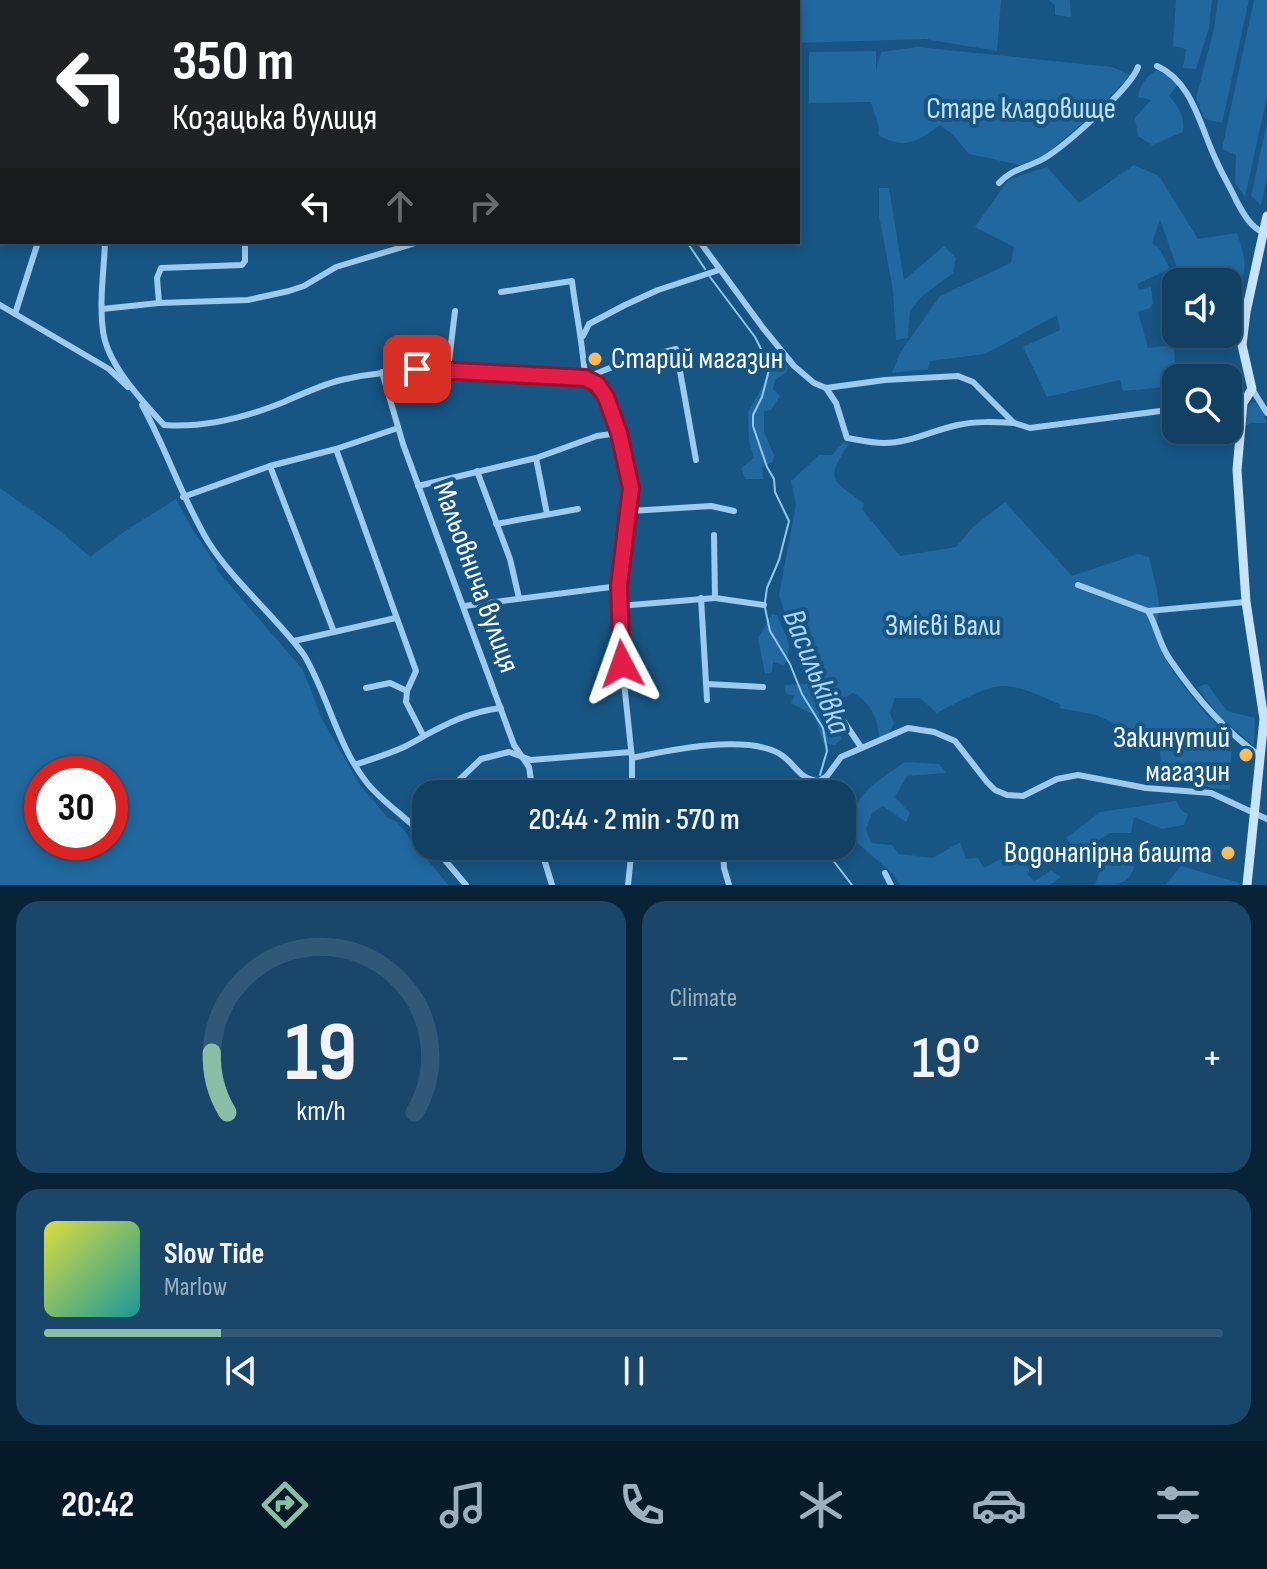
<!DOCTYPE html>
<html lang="en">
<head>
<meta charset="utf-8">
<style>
	body { margin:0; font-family:"Sofia Sans Condensed",sans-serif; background:#1a4769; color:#f1f3f6; height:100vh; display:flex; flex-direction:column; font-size:30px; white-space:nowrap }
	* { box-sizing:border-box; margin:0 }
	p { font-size:26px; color:#9cafbe }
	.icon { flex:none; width:44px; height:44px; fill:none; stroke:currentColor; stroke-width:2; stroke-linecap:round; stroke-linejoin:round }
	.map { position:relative; height:885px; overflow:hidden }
	.side { display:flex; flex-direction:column; gap:16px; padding:16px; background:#092336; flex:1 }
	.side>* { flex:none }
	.guide { position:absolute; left:0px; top:0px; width:800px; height:244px; box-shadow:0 4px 12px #0003,0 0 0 2px #305978; background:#202124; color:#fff; overflow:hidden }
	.fabs { position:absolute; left:1162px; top:268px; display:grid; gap:16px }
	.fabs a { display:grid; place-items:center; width:80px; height:80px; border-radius:16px; background:#114063; box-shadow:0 4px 12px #0003,0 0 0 2px #305978; font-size:40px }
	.speed { position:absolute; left:24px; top:756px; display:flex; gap:16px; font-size:40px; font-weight:700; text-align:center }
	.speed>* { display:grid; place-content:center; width:104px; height:104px; border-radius:50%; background:#114063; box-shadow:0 4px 12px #0003,0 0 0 2px #305978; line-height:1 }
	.speed .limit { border:12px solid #d22; background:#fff; color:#111 }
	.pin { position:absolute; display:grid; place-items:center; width:68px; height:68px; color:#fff; margin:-34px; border-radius:16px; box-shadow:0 4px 12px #0006 }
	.me { position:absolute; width:88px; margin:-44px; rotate:356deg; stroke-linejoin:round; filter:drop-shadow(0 0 6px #0008) }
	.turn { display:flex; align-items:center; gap:28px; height:168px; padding:0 40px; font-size:36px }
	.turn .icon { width:104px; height:104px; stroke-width:2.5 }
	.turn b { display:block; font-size:56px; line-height:68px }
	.lanes { display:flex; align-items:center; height:76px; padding:0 40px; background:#0003; justify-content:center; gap:40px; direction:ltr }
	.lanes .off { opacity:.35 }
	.big { font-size:60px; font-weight:600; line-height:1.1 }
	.side .card { flex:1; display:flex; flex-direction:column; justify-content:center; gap:12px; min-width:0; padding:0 28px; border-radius:24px; background:#1a4769 }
	.side .dial { align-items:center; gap:0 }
	.dial svg { height:208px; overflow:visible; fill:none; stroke:#305978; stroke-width:7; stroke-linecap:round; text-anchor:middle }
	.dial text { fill:#f1f3f6; stroke:none }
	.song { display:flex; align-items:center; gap:24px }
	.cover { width:96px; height:96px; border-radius:12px; background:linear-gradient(135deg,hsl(60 70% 55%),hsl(180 70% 35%)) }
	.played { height:8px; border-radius:4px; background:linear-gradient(90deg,#8abfa5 15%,#305978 15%) }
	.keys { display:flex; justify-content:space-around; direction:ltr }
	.heat { display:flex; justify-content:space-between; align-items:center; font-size:44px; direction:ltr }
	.side .tiles { flex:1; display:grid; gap:16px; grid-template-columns:1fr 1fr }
	.card:last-child { grid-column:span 2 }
	.trip { position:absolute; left:412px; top:780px; width:444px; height:80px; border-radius:24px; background:#114063; box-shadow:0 4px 12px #0003,0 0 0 2px #305978; font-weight:600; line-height:80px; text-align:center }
	.tab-bar { display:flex; height:128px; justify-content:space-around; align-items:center; background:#071a28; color:#9cafbe }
	.tab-bar .icon { width:56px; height:56px }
	.tab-bar .current { color:#8abfa5 }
	.tab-bar b { font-size:36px; color:#f1f3f6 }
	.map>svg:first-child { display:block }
	.green { fill:#20689e; fill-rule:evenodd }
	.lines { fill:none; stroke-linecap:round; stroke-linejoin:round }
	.stream { stroke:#8ec8ef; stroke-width:2 }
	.street { stroke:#9ccbed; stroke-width:6 }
	.secondary { stroke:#c8e4f9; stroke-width:9 }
	.route-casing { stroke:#92132f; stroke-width:20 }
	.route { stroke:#e11d48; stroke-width:14 }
	.poi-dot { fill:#ffb957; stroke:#175584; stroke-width:3 }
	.labels { text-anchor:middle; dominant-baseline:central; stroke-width:8; stroke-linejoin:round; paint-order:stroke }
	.park-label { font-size:30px; fill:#c1e2f9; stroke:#175584 }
	.poi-label { font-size:30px; fill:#fff; stroke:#175584; text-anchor:end }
	.street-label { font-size:30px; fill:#fff; stroke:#175584 }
	.water-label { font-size:32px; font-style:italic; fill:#a7d4f4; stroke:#175584 }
</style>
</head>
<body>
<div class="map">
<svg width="1267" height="885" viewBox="0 0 1267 885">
	<rect width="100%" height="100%" fill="#175584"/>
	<!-- green -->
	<g class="green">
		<polygon points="752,0 1001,0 997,51 925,39 798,43 798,2"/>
		<polygon points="1049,0 1070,0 1071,17 1055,15 1055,6"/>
		<polygon points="1176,0 1212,0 1209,28 1196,69 1183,68 1186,49 1173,46"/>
		<polygon points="1218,0 1249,0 1222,123 1205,119 1196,98 1214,29"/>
		<polygon points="1254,0 1267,0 1267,97 1245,197 1235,183 1236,155 1222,149"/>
		<path d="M917,47l195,20 19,8 -39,40 -52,44 -20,6 -51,-11 -16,-19 -13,-10c-23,17 -35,25 -62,10l1,-8 -8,-25 -62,1v-51l67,-1v19l5,-18z"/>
		<path d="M1157,70l15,8 5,7 -8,11c10,11 16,21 14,36l-31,13 -14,-9 -3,-18 16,-18 -13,-3c2,-12 8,-21 19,-27z"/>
		<polygon points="1267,122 1267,177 1261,205 1251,196"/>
		<path d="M1134,165l25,11 39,63 39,-6c9,26 13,41 -6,63l-3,-1v-13h-46l-22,-63 -8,24 7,5 11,21 -33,15 2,6 12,-3 2,16 -3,5 -12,4 10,36 26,-3 2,41 -53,5 -3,-11 -73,17 -24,-50 37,-17 -3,-15 -72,39 -55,7 -2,8 -36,4 8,-20 40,-57 71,-33 3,-16 -39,-20 34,-48 38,-12 32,36z"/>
		<polygon points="879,188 889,188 904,280 944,246 956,258 953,273 921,297 910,311 908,338 896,340 893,290 879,216"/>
		<polygon points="775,353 781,355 788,367 786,373 775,380 773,389 780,396 771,410 764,411 764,432 774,455 773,462 762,467 763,479 745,479 741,468 754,458 749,441 748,412 763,386 771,355"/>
		<polygon points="1254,402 1261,408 1267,423 1252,423 1245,426 1248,407"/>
		<path d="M844,442l5,2c-24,36 -18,36 15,59l-2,6 38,47 56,-9 17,-20 32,-25 67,74 66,-22 11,3c3,15 9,32 10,48 0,10 -4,21 -3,31 4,27 55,85 76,104l-2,50 -19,-2 -50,-19 -2,-36 -41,-7 -21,-11 -38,-7 2,-3c-17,-7 -41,-20 -60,-19 -19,2 -47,18 -64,27l-17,-15h-25l-5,15 4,10 -7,14h-8c-1,-20 -9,-35 -26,-44l-19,11 -1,10 8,25 -6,6 -12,-2 -9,-28 -23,-12 4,-8 -9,-1 -2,-9 22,-1 7,-5 1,-7 -21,-33 -14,-44 17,-91 -5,-23 28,-26h13z"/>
		<path d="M0,488l59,42 31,27 38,-28 48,-30 18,33 23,34 -1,3 87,101 19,49 38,66 28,33 9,4 51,63h-448zM42,774h68v68h-68z"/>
		<path d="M772,614l5,1c8,22 18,28 7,51l-11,-4 -1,10 -7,2 -7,-36z"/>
		<polygon points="1207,684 1227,711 1255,718 1254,746 1219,716 1197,687"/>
		<path d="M905,762l34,2 7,9 -39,3 -12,21 15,16 -4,9 -23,-16 -11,7 -6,16 5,14 21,2 7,9 34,4 27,-16 6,17 12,-1 6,10 44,-24 5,20 -6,10 7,7 17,-10 10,6 -11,8h-150l-7,-11 -47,-41c9,-40 27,-49 59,-71z"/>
		<polygon points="1176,801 1182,811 1188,814 1184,825 1162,829 1134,817 1131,833 1110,833 1078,854 1066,838 1100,812"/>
		<path d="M1119,856l12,1 4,5c-4,23 -17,23 -40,23l9,-25z"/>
		<polygon points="1181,866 1240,883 1239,885 1165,885"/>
	</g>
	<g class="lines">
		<!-- stream -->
		<g class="stream">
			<polyline points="687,242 705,269"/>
			<polyline points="710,277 755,337 767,361 769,370 762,397 753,415 753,426 767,467 774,479 775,492 789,521 779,560 767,588 765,602"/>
			<polyline points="765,608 770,631 790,664 802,694 823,728 827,751 820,775"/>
			<polyline points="820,794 824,782"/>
			<polyline points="826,846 829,855 852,885"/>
		</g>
		<!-- street -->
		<g class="street">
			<polyline points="17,0 20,2"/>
			<polyline points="588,0 588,2"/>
			<polyline points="62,2 63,0"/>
			<polyline points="121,2 121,0"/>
			<polyline points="199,2 200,0"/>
			<polyline points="253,2 254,0"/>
			<polyline points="390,2 390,0"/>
			<path d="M1157,66c36,16 43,61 59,94 6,14 14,27 20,40 7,13 14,27 28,33"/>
			<polyline points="0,91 2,92"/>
			<polyline points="0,135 2,131"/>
			<path d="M999,183c12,-14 28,-15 44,-24 21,-12 88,-71 95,-92"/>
			<path d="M105,242c-1,29 -6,60 -2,89 4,33 39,70 61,94 40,3 83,-8 120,-23 18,-8 37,-17 57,-22 75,-18 150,-7 226,-1l18,-1 12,6 9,13 13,36 12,55 -12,118 3,58 10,94v36"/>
			<polyline points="245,242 245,261 242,265 161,268 157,278 159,303 248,300 289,291 304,286 336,267 419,242"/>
			<polyline points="700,242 763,328 794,366 814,383 826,388 885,380 958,376 973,382 1014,423 1030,428 1176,409"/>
			<path d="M501,292l71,-11c4,33 11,63 13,97l35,-14 56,-15 20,111"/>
			<polyline points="0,305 109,369 128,387"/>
			<polyline points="102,309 159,303"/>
			<polyline points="15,314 38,242"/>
			<polyline points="583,336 589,324 625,305 658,290 719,270"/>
			<polyline points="448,370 455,311"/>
			<polyline points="382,372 403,444 514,745 529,767 533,794"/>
			<path d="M826,388l10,15 11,35c12,2 25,5 37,5 26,0 49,-13 74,-18 18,-4 37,-3 56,-2"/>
			<polyline points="1252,389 1267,413"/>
			<path d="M142,405c25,45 40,94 67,138 25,39 67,74 95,112 24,40 33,90 63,128 17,21 41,35 59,55"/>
			<polyline points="1228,405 1243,403"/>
			<polyline points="336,449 416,671 407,691 406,702 423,735"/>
			<polyline points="536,458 547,514"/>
			<polyline points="270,466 334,632"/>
			<polyline points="477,471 510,559 519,598"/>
			<polyline points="418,486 536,458 597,436 619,433"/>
			<polyline points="183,497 270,466 336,449 398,428"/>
			<polyline points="630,511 711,506 734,511"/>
			<polyline points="496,524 578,509"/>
			<path d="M1078,585l70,26c9,15 11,34 23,50 24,35 54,70 89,95"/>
			<polyline points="701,598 707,700"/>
			<polyline points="715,598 764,605"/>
			<polyline points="464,606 619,586"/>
			<polyline points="619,606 715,598 714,535"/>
			<polyline points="1148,611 1246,602"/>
			<polyline points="294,641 396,618"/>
			<polyline points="707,684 763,687"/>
			<polyline points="366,688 390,683 407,691"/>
			<polyline points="838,713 861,747"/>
			<path d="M632,758c37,-8 114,-24 148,-4 16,10 18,25 39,27l8,-5 14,-19 67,-29 26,4 21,9 32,41 8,8 12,5 16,1 34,-17 21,-4 68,13 65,5 56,26"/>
			<path d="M357,764c15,-5 32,-10 47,-17 34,-18 57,-34 97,-39"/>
			<polyline points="712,790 713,794"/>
			<polyline points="432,794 456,783 481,759 509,752 531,760 631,752"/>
			<polyline points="419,829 414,818 414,807 426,798"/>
			<polyline points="433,846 466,885"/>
			<polyline points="540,846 552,885"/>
			<polyline points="723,846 724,868 729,885"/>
			<polyline points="885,873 891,885"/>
			<polyline points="628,885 632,846"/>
		</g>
		<!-- secondary -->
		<polyline class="secondary" points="1247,885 1264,719 1246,602 1237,470 1243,403 1252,389 1242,345 1246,312 1267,216"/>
	</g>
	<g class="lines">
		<defs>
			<polyline id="route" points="417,369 585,378 597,384 606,397 619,433 631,488 619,586 622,664"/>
		</defs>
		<!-- route casing -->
		<use href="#route" class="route-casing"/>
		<!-- route -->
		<use href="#route" class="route"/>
	</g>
	<!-- markers -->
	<g class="poi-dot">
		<circle cx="595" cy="359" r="8"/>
		<circle cx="1246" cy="755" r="8"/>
		<circle cx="1228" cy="853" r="8"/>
	</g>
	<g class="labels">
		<!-- park labels -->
		<g class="park-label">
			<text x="1021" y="109">Старе кладовище</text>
			<text x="943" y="626">Змієві Вали</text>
		</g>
		<!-- poi labels -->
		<g class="poi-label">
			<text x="611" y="359" text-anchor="start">Старий магазин</text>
			<text x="1230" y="738">Закинутий<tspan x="1230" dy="34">магазин</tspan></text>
			<text x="1212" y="853">Водонапірна башта</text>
		</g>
		<!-- street labels -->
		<g class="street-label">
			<text transform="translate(476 577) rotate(70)">Мальовнича вулиця</text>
		</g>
		<!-- water labels -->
		<g class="water-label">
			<text transform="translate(816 672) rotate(68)">Васильківка</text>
		</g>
	</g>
</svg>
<div class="fabs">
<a><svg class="icon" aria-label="sound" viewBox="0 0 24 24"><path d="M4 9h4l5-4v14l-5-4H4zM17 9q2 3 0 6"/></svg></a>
<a><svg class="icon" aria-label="search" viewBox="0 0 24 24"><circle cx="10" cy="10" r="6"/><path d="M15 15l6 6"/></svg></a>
</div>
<div class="speed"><div class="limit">30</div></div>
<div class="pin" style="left:417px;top:369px;background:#d93025"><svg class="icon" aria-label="arrive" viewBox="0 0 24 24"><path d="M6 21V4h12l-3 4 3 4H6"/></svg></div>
<svg class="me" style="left:622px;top:664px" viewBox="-20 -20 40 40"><path d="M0-17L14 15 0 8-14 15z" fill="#e11d48" stroke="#fff" stroke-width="4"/></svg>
<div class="trip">20:44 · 2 min · 570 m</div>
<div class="guide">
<div class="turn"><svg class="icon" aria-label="left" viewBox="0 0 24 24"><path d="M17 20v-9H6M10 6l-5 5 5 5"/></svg><div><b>350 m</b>Козацька вулиця</div></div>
<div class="lanes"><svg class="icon" aria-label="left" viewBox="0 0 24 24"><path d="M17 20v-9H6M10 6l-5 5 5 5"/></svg><svg class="icon off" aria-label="ahead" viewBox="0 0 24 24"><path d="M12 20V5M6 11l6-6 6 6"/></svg><svg class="icon off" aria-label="right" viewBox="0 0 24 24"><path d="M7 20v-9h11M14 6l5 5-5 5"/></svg></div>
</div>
</div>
<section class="side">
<div class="tiles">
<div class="card dial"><svg viewBox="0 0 100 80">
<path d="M14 69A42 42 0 1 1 86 69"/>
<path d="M14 69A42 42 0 0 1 8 46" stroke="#8abfa5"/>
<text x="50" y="56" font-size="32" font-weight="700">19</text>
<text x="50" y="72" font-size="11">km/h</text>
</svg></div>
<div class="card"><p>Climate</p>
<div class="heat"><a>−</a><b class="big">19°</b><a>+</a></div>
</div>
<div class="card">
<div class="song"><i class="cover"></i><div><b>Slow Tide</b><p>Marlow</p></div></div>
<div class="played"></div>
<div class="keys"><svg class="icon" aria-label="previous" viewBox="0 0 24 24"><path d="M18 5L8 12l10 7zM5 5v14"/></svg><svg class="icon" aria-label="pause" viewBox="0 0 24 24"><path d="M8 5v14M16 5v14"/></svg><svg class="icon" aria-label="next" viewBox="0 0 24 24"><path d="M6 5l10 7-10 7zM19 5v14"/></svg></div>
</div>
</div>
</section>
<nav class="tab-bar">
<b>20:42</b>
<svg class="icon current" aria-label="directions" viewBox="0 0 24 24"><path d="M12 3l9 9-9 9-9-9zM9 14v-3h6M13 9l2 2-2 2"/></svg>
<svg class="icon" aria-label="music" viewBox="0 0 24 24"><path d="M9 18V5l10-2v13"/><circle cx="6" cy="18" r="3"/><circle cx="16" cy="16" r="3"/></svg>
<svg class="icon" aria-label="phone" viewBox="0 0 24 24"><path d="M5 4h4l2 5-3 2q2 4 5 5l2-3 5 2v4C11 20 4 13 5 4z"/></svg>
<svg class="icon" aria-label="climate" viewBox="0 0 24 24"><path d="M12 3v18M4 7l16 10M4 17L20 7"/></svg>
<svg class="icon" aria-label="car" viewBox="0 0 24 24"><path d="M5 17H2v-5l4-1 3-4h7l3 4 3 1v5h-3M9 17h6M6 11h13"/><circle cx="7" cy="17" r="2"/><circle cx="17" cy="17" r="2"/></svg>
<svg class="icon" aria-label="filters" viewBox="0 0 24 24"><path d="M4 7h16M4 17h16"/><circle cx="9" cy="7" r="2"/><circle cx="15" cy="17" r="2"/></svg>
</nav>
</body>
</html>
